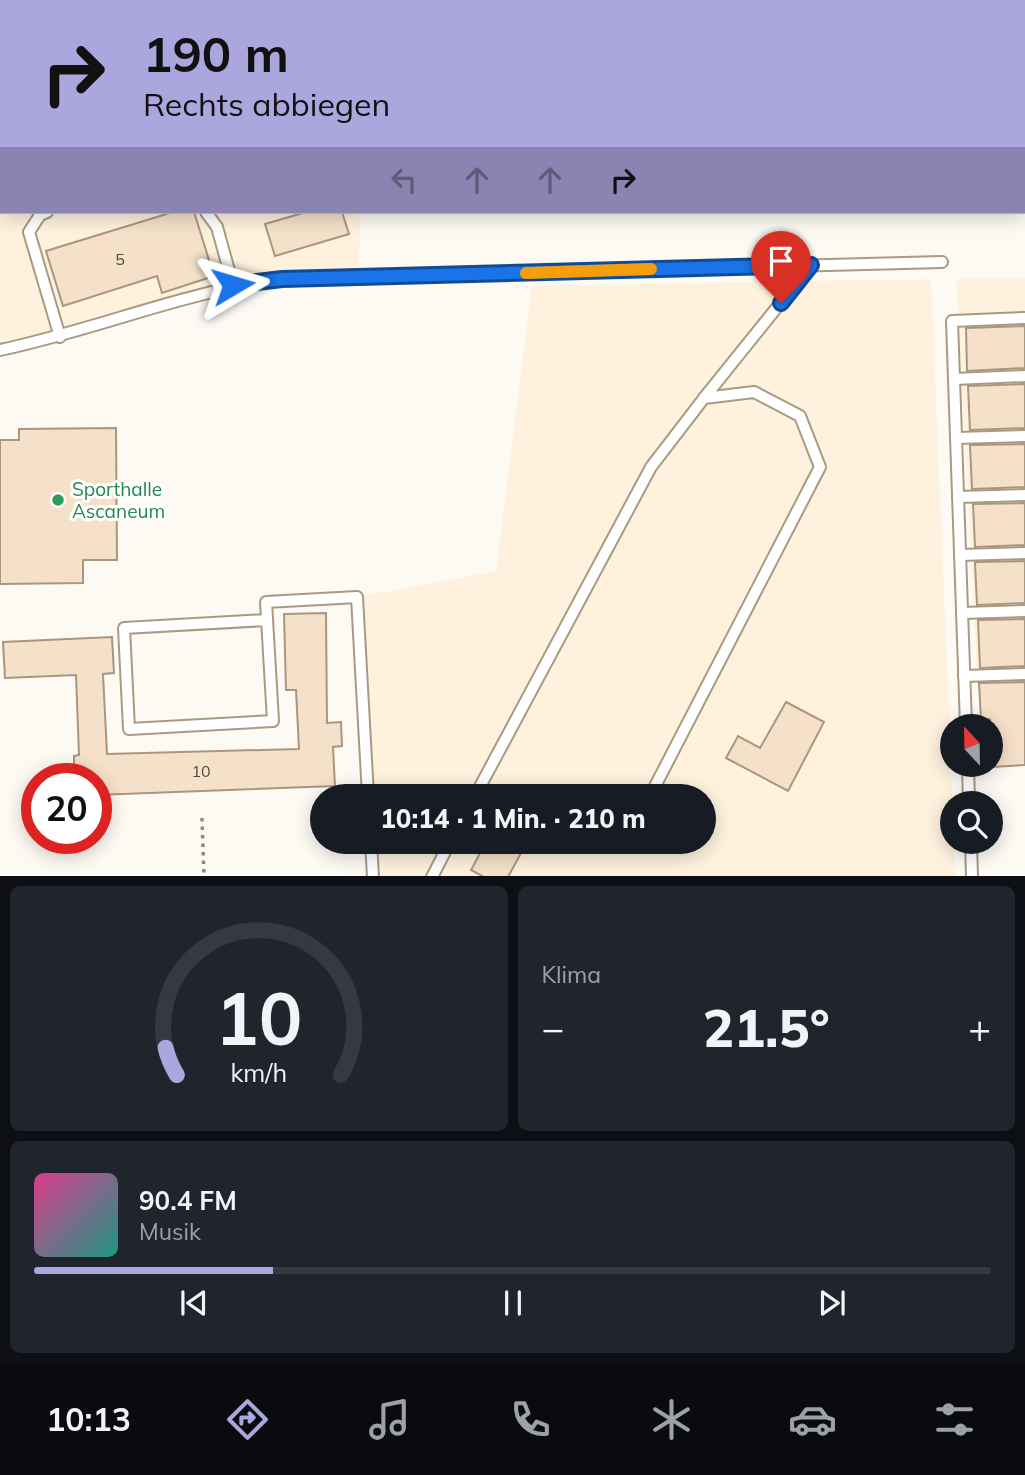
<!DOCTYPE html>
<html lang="de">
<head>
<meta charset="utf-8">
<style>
	body { margin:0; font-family:Mulish,sans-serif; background:#20242c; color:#f1f3f6; height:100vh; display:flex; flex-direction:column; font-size:26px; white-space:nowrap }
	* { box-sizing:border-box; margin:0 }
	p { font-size:23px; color:#9ea1a6 }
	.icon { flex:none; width:38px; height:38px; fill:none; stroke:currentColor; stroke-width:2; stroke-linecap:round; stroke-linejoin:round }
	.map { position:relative; height:876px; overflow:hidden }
	.drawer { display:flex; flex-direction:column; gap:10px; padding:10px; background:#0d0f14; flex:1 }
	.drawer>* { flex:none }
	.guide { position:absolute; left:0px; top:0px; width:1026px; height:214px; box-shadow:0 4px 18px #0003; background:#aca6de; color:#111; overflow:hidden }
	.needle { width:46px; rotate:338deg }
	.buttons { position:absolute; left:940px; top:714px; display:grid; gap:14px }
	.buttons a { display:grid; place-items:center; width:63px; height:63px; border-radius:50%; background:#171b24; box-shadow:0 4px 18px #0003; font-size:35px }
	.speed { position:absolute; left:21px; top:763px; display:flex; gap:14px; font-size:35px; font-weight:700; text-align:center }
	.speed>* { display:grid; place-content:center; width:91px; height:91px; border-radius:50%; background:#171b24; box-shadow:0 4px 18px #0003; line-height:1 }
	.speed .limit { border:10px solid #d22; background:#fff; color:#111 }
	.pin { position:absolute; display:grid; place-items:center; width:60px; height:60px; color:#fff; margin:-72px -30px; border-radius:50% 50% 50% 0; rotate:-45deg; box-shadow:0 0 7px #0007 }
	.pin .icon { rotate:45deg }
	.me { position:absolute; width:77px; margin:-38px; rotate:83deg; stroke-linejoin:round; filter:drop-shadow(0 0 5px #0008) }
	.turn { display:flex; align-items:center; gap:24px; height:147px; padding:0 28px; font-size:32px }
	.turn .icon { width:91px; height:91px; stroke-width:2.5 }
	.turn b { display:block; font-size:49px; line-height:60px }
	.lanes { display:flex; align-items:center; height:66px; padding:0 28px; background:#0003; justify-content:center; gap:35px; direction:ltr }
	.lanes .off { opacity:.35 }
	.big { font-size:52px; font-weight:800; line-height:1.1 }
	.drawer .card { flex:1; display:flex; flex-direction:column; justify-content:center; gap:10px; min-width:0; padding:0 24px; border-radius:10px; background:#20242c }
	.drawer .dial { align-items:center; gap:0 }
	.dial svg { height:182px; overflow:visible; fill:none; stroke:#363941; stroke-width:7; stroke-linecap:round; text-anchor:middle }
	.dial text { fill:#f1f3f6; stroke:none }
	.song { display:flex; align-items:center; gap:21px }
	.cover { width:84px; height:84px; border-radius:10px; background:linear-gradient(135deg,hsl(330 70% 55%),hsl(170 70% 35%)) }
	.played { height:7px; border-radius:4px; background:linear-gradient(90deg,#aca6de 25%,#363941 25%) }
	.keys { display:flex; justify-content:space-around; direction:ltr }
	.heat { display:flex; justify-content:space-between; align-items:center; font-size:38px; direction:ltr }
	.drawer .tiles { flex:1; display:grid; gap:10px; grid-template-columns:1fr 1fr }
	.card:last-child { grid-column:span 2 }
	.trip { position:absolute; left:310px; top:784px; width:406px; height:70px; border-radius:35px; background:#171b24; box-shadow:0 4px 18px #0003; font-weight:800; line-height:70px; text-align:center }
	.menu { display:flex; height:112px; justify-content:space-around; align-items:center; background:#090b0e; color:#9ea1a6 }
	.menu .icon { width:49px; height:49px }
	.menu .current { color:#aca6de }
	.menu b { font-size:32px; color:#f1f3f6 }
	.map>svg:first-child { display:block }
	.built { fill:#fef2de }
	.building { fill:#f5e1c9; stroke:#a9967f; stroke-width:2 }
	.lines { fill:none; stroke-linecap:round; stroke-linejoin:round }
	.lane-casing { stroke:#a99a81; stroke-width:14 }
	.path { stroke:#8e8a82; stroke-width:3.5; stroke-dasharray:3.5 5; stroke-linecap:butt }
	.lane { stroke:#fff; stroke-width:10 }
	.route-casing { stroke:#114b97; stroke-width:18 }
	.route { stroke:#1a73e8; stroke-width:12 }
	.slow { stroke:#f59e0b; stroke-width:12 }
	.leisure-dot { fill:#2e9e5b; stroke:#fff; stroke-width:2.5 }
	.labels { text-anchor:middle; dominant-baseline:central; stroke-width:6; stroke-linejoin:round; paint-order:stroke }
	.number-label { font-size:16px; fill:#50473a }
	.leisure-label { font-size:19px; fill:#27864d; stroke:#fff; text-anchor:start }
</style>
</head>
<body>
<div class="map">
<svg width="1025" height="877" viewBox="0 0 1025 877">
	<rect width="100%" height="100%" fill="#fdfaf4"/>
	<!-- built -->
	<g class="built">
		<polygon points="0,0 1025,0 1025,124 1024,2 2,2 2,212 360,212 359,271 275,273 221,282 35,336 0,341"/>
		<polygon points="931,279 956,876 373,876 371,842 704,842 704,796 368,796 357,597 496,571 532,286"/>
		<polygon points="956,279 1025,279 1025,718 980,723"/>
	</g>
	<!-- building -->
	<g class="building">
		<polygon points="173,212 194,212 214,276 162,293 157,276 63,306 46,251"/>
		<polygon points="306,212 342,212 349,234 275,256 265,224"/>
		<polygon points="1025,326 1025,368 967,371 966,328"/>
		<polygon points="1025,384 1025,428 970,430 968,386"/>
		<polygon points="116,428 117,560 83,560 83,583 0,584 0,440 19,440 19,429"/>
		<polygon points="1025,444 1025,487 972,489 970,445"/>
		<polygon points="1025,503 1025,545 975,547 973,504"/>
		<polygon points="1025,561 1025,603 977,605 975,562"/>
		<polygon points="326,613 327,723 341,722 342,746 333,747 335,786 96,795 96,779 74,779 74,756 79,755 76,675 5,678 3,642 112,637 114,673 103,674 107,754 299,749 296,690 286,690 284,614"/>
		<polygon points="1025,619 1025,666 980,668 978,620"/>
		<polygon points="1025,682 1025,765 992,767 990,719 981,719 979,683"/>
		<polygon points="786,702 824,722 788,791 726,758 738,736 760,748"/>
		<polygon points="486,842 527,842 508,877 484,877 471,870"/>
	</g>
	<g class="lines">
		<defs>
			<g id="lane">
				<polyline points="47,212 40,215 29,232 60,337"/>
				<polyline points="206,212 217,227 233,285"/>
				<path d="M0,350c95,-20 186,-59 282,-71l660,-17"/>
				<polyline points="954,379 1025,376"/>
				<polyline points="704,398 811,265"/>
				<polyline points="956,438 1025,436"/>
				<polyline points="958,497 1025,495"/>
				<polyline points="960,555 1025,553"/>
				<polyline points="962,613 1025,611"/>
				<polyline points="267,620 124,628 129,729 273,721 266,602 357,597 368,796"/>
				<polyline points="964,676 1025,674"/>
				<polyline points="966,726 952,321 1025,318"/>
				<polyline points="968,765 969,803"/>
				<polyline points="475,796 651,467 704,398 754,392 800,416 820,467 650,796"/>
				<polyline points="371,842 373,877"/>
				<polyline points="971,842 972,877"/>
				<polyline points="432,877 450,842"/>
			</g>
		</defs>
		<!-- lane casing -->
		<use href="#lane" class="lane-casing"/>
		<!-- path -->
		<polyline class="path" points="202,818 204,877"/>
		<!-- lane -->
		<use href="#lane" class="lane"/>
	</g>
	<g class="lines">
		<defs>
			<polyline id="route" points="233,285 282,279 811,265 781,303"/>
		</defs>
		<!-- route casing -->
		<use href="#route" class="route-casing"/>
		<!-- route -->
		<use href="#route" class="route"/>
		<!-- slow -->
		<polyline class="slow" points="526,273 651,269"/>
	</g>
	<!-- markers -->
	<circle class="leisure-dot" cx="58" cy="500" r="7"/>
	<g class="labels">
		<!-- number labels -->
		<g class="number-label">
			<text x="120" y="259">5</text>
			<text x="201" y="771">10</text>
		</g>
		<!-- leisure labels -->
		<g class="leisure-label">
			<text x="72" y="489">Sporthalle<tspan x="72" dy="22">Ascaneum</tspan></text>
		</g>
	</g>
</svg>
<div class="buttons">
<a><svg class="needle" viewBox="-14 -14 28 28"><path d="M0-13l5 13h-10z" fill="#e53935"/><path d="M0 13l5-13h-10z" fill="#9ea1a6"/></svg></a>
<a><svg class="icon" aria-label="search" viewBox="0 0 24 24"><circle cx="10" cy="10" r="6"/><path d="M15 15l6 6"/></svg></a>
</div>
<div class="speed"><div class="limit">20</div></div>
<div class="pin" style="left:781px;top:303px;background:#d93025"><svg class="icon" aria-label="arrive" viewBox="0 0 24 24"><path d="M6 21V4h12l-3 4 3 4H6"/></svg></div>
<svg class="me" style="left:233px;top:285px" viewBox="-20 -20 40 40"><path d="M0-17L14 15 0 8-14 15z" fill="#1a73e8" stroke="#fff" stroke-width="4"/></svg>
<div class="trip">10:14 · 1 Min. · 210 m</div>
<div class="guide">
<div class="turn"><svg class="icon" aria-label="right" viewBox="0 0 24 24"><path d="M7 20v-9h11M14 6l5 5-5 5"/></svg><div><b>190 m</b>Rechts abbiegen</div></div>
<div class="lanes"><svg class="icon off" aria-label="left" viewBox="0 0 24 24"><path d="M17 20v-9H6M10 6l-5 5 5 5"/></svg><svg class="icon off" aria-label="ahead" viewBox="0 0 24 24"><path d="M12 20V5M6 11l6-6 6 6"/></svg><svg class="icon off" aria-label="ahead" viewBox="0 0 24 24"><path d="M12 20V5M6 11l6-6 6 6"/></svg><svg class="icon" aria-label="right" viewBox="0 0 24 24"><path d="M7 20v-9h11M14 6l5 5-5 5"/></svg></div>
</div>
</div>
<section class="drawer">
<div class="tiles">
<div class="card dial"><svg viewBox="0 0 100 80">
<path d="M14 69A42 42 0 1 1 86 69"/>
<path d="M14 69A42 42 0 0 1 9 57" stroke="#aca6de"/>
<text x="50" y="56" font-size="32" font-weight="700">10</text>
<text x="50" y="72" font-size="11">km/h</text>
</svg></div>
<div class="card"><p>Klima</p>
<div class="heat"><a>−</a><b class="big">21.5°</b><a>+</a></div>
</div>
<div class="card">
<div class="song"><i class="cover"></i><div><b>90.4 FM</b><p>Musik</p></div></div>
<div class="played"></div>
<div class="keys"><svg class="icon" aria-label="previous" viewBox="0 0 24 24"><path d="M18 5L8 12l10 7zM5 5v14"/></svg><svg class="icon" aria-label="pause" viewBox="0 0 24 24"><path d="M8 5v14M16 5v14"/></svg><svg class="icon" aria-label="next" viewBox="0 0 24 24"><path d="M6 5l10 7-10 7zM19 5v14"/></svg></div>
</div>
</div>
</section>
<nav class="menu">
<b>10:13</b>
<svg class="icon current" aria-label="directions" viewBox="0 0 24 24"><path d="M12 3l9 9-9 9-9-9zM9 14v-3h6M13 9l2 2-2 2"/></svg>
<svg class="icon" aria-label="music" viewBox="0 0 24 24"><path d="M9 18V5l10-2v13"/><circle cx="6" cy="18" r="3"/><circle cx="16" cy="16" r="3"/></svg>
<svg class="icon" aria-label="phone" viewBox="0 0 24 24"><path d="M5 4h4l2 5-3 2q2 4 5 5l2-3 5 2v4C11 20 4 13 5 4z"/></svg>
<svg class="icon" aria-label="climate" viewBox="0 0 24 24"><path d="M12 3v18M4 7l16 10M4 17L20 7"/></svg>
<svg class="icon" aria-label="car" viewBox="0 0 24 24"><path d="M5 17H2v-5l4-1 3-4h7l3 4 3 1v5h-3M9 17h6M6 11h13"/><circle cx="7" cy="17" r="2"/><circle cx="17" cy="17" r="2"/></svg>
<svg class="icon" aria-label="filters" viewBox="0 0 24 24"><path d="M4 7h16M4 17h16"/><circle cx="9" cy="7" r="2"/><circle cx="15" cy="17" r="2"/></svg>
</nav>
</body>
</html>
